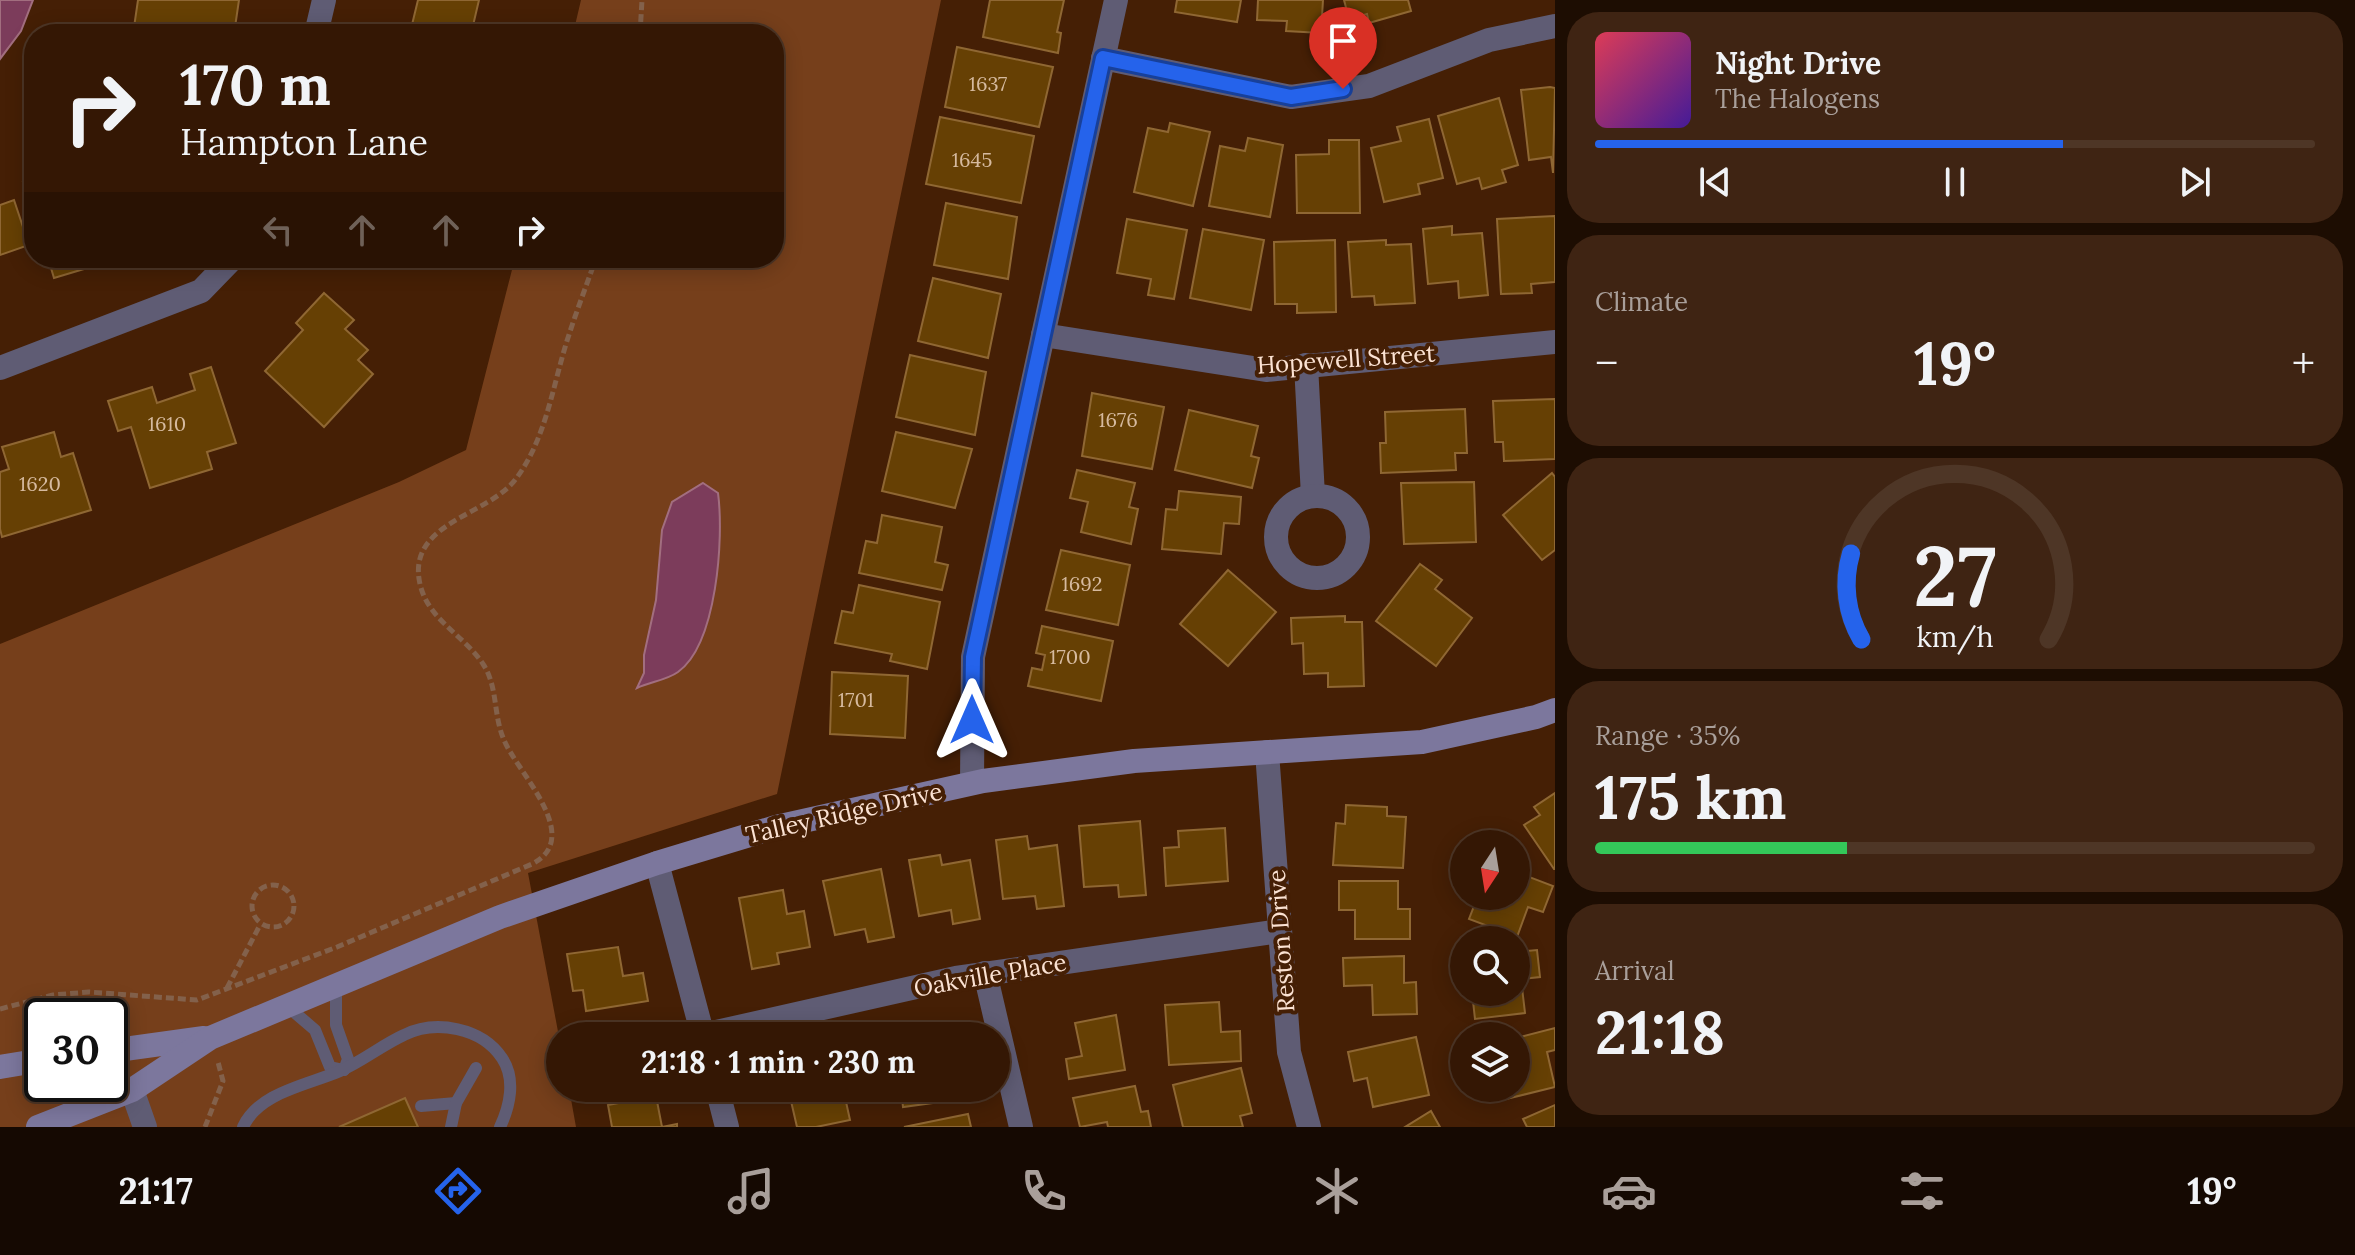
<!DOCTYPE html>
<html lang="en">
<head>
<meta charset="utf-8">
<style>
	body { margin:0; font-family:Lora,serif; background:#3f2413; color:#f1f3f6; height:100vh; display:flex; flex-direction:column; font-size:30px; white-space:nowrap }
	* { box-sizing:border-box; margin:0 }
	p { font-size:26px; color:#a99f9a }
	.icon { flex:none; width:44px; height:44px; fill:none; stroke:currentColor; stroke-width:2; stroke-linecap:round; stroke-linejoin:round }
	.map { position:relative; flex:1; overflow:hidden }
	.sheet { display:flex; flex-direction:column; gap:12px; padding:12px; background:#1d0d02; width:800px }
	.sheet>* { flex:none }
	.banner { position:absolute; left:24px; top:24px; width:760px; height:244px; border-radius:32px; box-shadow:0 4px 20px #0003,0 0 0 2px #4e3626; background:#341704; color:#f1f3f6; overflow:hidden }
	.needle { width:52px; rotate:192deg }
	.buttons { position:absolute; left:1450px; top:830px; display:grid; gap:16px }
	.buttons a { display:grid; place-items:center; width:80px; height:80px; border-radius:50%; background:#341704; box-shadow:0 4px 20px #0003,0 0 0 2px #4e3626; font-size:40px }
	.speed { position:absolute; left:24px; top:998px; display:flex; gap:16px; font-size:40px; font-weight:700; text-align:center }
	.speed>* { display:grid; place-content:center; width:104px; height:104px; border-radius:50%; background:#341704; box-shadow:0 4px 20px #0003,0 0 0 2px #4e3626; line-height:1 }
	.speed .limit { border:4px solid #111; border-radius:12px; background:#fff; color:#111 }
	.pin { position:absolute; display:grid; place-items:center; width:68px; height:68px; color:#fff; margin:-82px -34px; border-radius:50% 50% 50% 0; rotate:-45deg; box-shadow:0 0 8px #0007 }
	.pin .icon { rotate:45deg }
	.me { position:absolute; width:88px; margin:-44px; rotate:0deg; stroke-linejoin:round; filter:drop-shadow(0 0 6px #0008) }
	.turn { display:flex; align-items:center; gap:28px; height:168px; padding:0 24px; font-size:36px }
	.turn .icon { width:104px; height:104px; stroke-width:2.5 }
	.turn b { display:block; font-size:56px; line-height:68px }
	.lanes { display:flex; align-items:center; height:76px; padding:0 24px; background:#0003; justify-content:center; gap:40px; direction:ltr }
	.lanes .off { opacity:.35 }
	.big { font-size:60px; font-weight:700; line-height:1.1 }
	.sheet .widget { flex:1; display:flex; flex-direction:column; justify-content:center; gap:12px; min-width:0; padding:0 28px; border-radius:32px; background:#3f2413 }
	.sheet .dial { align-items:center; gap:0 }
	.dial svg { height:208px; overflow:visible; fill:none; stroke:#4e3626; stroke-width:7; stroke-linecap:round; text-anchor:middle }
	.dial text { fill:#f1f3f6; stroke:none }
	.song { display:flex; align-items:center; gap:24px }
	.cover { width:96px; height:96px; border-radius:12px; background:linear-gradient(135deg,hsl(350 70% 55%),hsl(260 70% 35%)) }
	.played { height:8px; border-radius:4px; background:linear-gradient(90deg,#2563eb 65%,#4e3626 65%) }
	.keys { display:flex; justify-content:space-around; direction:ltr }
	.heat { display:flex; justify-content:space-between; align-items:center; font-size:44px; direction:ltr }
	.charge { height:12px; border-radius:6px; background:linear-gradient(90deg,#34c759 35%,#4e3626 0) }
	.trip { position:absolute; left:546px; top:1022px; width:464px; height:80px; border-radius:40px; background:#341704; box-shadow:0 4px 20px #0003,0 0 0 2px #4e3626; font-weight:700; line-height:80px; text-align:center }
	.tabs { display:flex; height:128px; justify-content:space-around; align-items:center; background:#150902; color:#a99f9a }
	.tabs .icon { width:56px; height:56px }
	.tabs .selected { color:#2563eb }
	.tabs b { font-size:36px; color:#f1f3f6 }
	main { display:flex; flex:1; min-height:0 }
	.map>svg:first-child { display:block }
	.green { fill:#763f1b; fill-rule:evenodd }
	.water { fill:#7c3c5b; stroke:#a26e7f; stroke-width:2 }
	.building { fill:#664004; stroke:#8f6733; stroke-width:2 }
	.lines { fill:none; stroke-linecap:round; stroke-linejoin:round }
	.path { stroke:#83614b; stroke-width:5; stroke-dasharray:8 4; stroke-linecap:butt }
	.lane { stroke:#5f5c74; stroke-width:12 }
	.street { stroke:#5f5c74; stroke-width:24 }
	.secondary { stroke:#7c779d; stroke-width:24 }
	.route-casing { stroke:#184099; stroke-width:20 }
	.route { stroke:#2563eb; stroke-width:14 }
	.labels { text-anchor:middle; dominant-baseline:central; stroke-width:8; stroke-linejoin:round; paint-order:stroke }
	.number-label { font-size:20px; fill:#d6ba9f }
	.street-label { font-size:24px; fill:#fbe2d3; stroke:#451f05 }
</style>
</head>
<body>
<main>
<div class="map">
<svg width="1555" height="1127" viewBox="0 0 1555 1127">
	<rect width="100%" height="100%" fill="#451f05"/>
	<!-- green -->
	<path class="green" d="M581,0h360l-164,794 -249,79 32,169v46h9l7,39h-576v-483l399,-162 67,-32 49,-192h259v-224h-201zM42,1016h68v68h-68z"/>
	<!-- water -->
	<g class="water">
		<polygon points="0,0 33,0 21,31 0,59"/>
		<path d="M703,483l15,10c6,45 -1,151 -40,179 -11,8 -28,10 -41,16l7,-15v-18l12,-55 6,-70 10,-28z"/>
	</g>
	<!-- building -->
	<g class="building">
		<polygon points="138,0 239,0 234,34 215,31 215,34 133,34"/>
		<polygon points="418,0 479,0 471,34 394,34 395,30 410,33"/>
		<polygon points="990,0 1064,0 1057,32 1061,33 1058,53 983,37"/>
		<polygon points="1177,0 1241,0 1237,22 1175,12"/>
		<polygon points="1258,0 1323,0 1321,33 1286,31 1287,21 1257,20"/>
		<polygon points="1344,0 1408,0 1411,11 1369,23 1367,14 1349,19"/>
		<polygon points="957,47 1053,67 1039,127 945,107"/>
		<polygon points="1550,87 1555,88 1553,173 1551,157 1529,160 1521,90"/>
		<polygon points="1499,98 1518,165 1502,170 1506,182 1482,189 1479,178 1457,184 1438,116"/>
		<polygon points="940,117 1034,136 1021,203 926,184"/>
		<polygon points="1429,119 1443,178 1418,184 1420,194 1384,202 1371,148 1401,141 1397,127"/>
		<polygon points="1170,123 1210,132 1193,206 1134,192 1148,128 1168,132"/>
		<polygon points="1248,138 1283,145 1270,217 1209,206 1220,146 1245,151"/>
		<polygon points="1329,140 1359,140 1360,213 1297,213 1296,155 1329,154"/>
		<polygon points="34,178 34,216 23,182"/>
		<polygon points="14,200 29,245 0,255 0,205"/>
		<polygon points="946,203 1017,217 1008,279 934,265"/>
		<polygon points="1555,216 1555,282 1531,284 1532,293 1501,294 1497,219"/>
		<polygon points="1127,219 1187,230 1174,299 1148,295 1151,279 1117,273"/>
		<polygon points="1452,226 1452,235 1482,233 1488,295 1459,298 1458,281 1428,284 1423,229"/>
		<polygon points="1203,229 1264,240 1251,310 1190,298"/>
		<polygon points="1335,240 1336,312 1297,313 1297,304 1275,304 1274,242"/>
		<polygon points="1386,240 1386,245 1411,244 1415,303 1375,305 1374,296 1352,297 1348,242"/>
		<polygon points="48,258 92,258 94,266 54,278"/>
		<polygon points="933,278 1001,294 988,358 918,341"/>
		<polygon points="324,293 354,320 345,329 368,350 358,360 373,374 324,427 265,371 303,330 296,323"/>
		<polygon points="910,355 986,372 975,435 896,417"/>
		<polygon points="211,367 236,443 207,452 212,469 150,488 131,427 118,431 108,401 152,387 157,403 195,390 190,374"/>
		<polygon points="1092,393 1164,407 1152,469 1082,456"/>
		<polygon points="1555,399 1555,459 1504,461 1503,442 1495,442 1493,401"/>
		<polygon points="1465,409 1467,453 1455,453 1456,470 1381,473 1380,443 1386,443 1385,412"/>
		<polygon points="1189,410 1258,426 1251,456 1259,458 1252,488 1175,470"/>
		<polygon points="54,432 61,457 73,453 91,510 2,537 0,529 0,472 9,469 2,447"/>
		<polygon points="896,432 972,449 955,508 882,491"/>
		<polygon points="1077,470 1135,483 1129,507 1138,509 1131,544 1081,532 1088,502 1070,498"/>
		<polygon points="1552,473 1555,477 1555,550 1542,560 1503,515"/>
		<polygon points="1474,482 1476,542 1404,544 1401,483"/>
		<polygon points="1179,491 1241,497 1239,524 1224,523 1221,554 1162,549 1166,509 1177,510"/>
		<polygon points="882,515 942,527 935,562 948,565 942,590 859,573 866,541 877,543"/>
		<polygon points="1061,550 1130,565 1118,625 1046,610"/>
		<polygon points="1420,564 1442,580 1435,589 1472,618 1436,666 1376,621"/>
		<polygon points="1228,570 1276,612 1228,666 1180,624"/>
		<polygon points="859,585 940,602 927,669 890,661 892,654 835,643 842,611 853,613"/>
		<polygon points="1345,616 1345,622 1362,622 1364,686 1328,687 1328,673 1304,674 1303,643 1292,644 1291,618"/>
		<polygon points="1042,626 1113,641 1101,701 1028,686 1032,668 1042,670 1045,655 1036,653"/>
		<polygon points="832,672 908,676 905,738 830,734"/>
		<polygon points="1555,793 1555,869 1554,869 1524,825 1540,815 1534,807"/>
		<polygon points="1346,805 1387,807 1387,816 1406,817 1403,868 1333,865 1336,823 1345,824"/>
		<polygon points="1140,821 1146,895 1119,897 1118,885 1084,887 1079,826"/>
		<polygon points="1225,828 1228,881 1166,886 1164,848 1179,847 1178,831"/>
		<polygon points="1027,836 1029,849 1057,845 1064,906 1037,909 1035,896 1003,899 996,840"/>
		<polygon points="940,855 942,865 970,860 980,919 953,924 951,910 919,916 909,860"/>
		<polygon points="881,869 894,937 868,942 865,929 835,935 823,881"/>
		<polygon points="1516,872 1553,886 1543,912 1528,907 1517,937 1469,919 1478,896 1516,896"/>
		<polygon points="1339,881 1398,881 1398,909 1410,909 1410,939 1355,939 1355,910 1339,910"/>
		<polygon points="783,890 787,914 804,911 810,947 777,953 779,964 752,969 739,898"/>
		<polygon points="618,947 623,976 643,973 648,1001 586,1011 583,990 573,991 567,954"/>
		<polygon points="1537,950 1540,977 1521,979 1525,1013 1475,1019 1472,992 1516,992 1516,952"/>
		<polygon points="1404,956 1404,983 1416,982 1417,1014 1373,1015 1372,985 1344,986 1343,958"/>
		<polygon points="1219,1002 1221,1032 1240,1031 1241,1061 1169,1065 1165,1005"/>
		<polygon points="1116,1015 1125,1070 1069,1079 1066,1059 1082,1056 1075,1023"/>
		<polygon points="639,1022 642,1036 580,1036 580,1034"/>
		<polygon points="1555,1028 1555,1050 1547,1052 1555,1087 1502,1100 1499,1088 1516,1088 1516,1038"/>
		<polygon points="1416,1037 1429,1095 1373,1107 1367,1078 1354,1081 1348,1052"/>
		<polygon points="1241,1068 1252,1113 1240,1116 1243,1127 1183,1127 1173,1085"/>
		<polygon points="1135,1086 1141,1112 1148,1111 1151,1127 1108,1127 1107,1122 1080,1127 1073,1098"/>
		<polygon points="788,1088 843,1088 850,1120 816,1127 797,1127"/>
		<polygon points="901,1088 962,1088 963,1099 903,1107"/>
		<polygon points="656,1096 662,1127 677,1124 677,1127 612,1127 608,1105"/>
		<polygon points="405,1098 418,1127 339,1127"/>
		<polygon points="1555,1105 1555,1127 1527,1127 1523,1119"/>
		<polygon points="1431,1111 1440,1127 1405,1127"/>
		<polygon points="968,1114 971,1127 904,1127"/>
	</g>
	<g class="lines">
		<!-- path -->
		<g class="path">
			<polyline points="640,34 642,0"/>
			<circle cx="273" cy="906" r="21"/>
			<polyline points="227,988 260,925"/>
			<path d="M0,1009l53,-14 36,-3 108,8 140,-53 195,-83c53,-27 -15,-92 -28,-124 -11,-25 -6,-54 -21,-76 -19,-29 -55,-44 -63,-80 -14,-61 67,-68 95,-104 30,-39 37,-90 51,-136 9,-29 20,-57 30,-86"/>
			<polyline points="205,1127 223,1081 218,1062"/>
		</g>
		<!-- lane -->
		<g class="lane">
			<polyline points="336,985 336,1025 348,1059 344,1070"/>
			<polyline points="287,1006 315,1030 330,1067 344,1070"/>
			<polyline points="421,1106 456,1103"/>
			<path d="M243,1127c16,-35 65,-42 97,-56 23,-10 42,-26 64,-36 32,-16 78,-7 98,23 14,21 8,48 -2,69"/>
			<polyline points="451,1127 456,1103 476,1068"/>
		</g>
		<!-- street -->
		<g class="street">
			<polyline points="316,34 324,0"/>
			<polyline points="1103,58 1291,97 1369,86 1489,40 1555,26"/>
			<polyline points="1043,335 1266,370 1555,342"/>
			<polyline points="1306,365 1313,496"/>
			<polyline points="0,368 201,291 233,258"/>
			<circle cx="1317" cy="537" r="41"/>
			<polyline points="1267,752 1289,1052 1309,1127"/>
			<polyline points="972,783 973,657 1116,0"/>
			<polyline points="657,863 703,1036"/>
			<polyline points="985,973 1021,1127"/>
			<polyline points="703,1035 956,978 1280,931"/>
			<polyline points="717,1088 727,1127"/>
			<polyline points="132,1090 145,1127"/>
		</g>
		<!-- secondary -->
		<g class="secondary">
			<polyline points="110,1051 204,1038"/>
			<polyline points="0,1067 42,1060"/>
			<polyline points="38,1127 132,1090 210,1038 500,917 657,863 776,827 983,781 1134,761 1422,742 1536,717 1555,710"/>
		</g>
	</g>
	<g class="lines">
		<defs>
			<polyline id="route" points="972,720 973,657 1103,58 1291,97 1343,89"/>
		</defs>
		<!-- route casing -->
		<use href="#route" class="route-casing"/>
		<!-- route -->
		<use href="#route" class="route"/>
	</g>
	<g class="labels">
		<!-- number labels -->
		<g class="number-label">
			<text x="988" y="83">1637</text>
			<text x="972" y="159">1645</text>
			<text x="1118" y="419">1676</text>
			<text x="167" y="423">1610</text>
			<text x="40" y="483">1620</text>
			<text x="1082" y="583">1692</text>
			<text x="1070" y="656">1700</text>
			<text x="856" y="699">1701</text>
		</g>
		<!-- street labels -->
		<g class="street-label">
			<text transform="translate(1346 359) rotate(-4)">Hopewell Street</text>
			<text transform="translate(844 813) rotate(-13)">Talley Ridge Drive</text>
			<text transform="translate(1281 941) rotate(-94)">Reston Drive</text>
			<text transform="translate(990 975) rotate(-10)">Oakville Place</text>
		</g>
	</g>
</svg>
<div class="buttons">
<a><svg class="needle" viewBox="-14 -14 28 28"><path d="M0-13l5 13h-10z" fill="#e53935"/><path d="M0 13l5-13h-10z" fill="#a99f9a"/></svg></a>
<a><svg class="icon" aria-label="search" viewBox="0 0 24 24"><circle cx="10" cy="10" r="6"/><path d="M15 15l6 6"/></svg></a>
<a><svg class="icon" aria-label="layers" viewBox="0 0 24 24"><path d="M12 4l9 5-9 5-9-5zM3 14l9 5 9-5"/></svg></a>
</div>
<div class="speed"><div class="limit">30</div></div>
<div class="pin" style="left:1343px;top:89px;background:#d93025"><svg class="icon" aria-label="arrive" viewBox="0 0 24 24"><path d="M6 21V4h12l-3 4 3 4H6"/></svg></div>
<svg class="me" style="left:972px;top:720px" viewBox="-20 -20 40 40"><path d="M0-17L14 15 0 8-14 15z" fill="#2563eb" stroke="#fff" stroke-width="4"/></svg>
<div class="trip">21:18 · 1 min · 230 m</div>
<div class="banner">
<div class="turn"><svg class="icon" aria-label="right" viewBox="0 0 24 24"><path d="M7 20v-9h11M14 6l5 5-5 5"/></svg><div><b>170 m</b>Hampton Lane</div></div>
<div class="lanes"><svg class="icon off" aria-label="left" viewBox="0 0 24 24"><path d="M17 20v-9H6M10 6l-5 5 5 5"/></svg><svg class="icon off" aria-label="ahead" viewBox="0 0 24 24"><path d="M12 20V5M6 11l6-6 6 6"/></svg><svg class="icon off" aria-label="ahead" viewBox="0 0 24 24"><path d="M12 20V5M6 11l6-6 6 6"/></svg><svg class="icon" aria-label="right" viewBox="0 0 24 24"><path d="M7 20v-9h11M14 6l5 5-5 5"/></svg></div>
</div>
</div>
<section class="sheet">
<div class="widget">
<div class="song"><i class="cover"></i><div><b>Night Drive</b><p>The Halogens</p></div></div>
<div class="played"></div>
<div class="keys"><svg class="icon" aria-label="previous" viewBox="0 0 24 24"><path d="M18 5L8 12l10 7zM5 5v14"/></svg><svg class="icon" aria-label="pause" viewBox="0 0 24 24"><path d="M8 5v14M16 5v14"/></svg><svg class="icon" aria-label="next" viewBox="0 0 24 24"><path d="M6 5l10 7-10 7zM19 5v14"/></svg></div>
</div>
<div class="widget"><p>Climate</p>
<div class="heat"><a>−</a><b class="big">19°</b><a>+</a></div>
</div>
<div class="widget dial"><svg viewBox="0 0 100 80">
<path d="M14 69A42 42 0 1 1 86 69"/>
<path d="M14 69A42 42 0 0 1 10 36" stroke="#2563eb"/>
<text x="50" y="56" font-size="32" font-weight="700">27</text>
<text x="50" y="72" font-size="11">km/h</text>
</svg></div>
<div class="widget"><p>Range · 35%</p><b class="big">175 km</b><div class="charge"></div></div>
<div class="widget"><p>Arrival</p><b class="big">21:18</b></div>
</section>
</main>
<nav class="tabs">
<b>21:17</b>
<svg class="icon selected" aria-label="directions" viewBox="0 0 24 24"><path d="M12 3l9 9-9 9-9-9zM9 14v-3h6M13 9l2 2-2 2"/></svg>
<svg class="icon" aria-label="music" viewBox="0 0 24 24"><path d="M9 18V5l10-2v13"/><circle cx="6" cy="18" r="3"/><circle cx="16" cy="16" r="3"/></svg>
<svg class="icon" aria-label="phone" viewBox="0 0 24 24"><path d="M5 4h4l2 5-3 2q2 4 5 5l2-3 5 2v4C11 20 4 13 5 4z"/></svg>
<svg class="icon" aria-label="climate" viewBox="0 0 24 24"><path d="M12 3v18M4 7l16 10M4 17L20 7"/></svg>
<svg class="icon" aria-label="car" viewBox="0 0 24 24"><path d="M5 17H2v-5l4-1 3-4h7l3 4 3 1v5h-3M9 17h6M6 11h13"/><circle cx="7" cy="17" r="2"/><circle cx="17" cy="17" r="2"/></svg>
<svg class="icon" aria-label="filters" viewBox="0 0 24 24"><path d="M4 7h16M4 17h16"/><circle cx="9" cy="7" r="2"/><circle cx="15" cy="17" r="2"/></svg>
<b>19°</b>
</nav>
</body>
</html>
